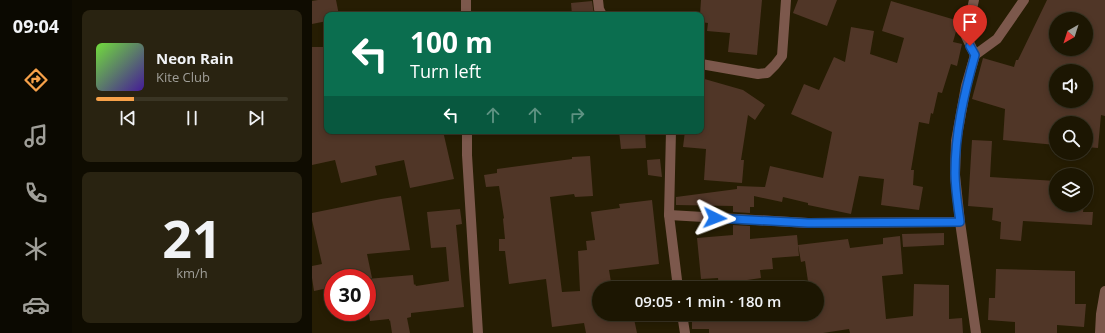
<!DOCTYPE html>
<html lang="en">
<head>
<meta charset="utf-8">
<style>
	body { margin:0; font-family:"Open Sans",sans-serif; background:#292311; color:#f1f3f6; height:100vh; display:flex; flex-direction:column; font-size:15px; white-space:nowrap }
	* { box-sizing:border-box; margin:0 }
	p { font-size:13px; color:#a09f99 }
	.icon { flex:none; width:22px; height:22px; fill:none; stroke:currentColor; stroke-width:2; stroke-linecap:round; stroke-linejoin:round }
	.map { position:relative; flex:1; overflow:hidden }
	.panel { display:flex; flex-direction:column; gap:10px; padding:10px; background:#0f0c01; width:240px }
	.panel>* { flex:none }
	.top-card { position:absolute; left:12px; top:12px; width:380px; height:122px; border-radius:8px; box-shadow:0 2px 6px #0003,0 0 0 1px #3a3524; background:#0b6e4f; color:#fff; overflow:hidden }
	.needle { width:26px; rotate:219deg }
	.fabs { position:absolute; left:737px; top:12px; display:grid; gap:8px }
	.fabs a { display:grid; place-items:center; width:44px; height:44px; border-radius:50%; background:#1c1602; box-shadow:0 2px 6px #0003,0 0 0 1px #3a3524; font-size:20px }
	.speed { position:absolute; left:12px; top:269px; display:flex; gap:8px; font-size:20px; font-weight:700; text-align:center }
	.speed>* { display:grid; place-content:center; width:52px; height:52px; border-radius:50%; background:#1c1602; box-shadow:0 2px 6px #0003,0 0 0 1px #3a3524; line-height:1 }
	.speed .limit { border:6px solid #d22; background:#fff; color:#111 }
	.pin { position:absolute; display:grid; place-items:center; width:34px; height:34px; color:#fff; margin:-41px -17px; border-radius:50% 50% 50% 0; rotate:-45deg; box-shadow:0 0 4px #0007 }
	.pin .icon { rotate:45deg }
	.me { position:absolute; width:44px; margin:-22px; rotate:93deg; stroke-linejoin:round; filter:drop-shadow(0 0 3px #0008) }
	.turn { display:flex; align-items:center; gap:14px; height:84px; padding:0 20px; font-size:18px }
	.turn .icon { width:52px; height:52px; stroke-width:2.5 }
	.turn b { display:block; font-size:28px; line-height:34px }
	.lanes { display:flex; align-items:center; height:38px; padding:0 20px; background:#0003; justify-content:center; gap:20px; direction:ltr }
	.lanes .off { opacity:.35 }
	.panel .widget { flex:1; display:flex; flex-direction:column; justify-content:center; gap:6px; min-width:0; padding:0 14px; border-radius:8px; background:#292311 }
	.panel .dial { align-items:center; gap:0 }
	.dial b { font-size:52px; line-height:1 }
	.song { display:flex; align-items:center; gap:12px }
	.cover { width:48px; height:48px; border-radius:6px; background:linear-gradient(135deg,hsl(100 70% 55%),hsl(260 70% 35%)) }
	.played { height:4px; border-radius:2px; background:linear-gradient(90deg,#f7a149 20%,#3a3524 20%) }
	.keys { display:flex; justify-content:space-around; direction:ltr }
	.trip { position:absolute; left:280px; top:281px; width:232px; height:40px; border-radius:20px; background:#1c1602; box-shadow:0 2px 6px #0003,0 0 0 1px #3a3524; font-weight:600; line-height:40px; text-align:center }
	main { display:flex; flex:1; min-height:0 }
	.tab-bar { display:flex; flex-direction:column; width:72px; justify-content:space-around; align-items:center; background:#0b0901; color:#a09f99 }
	.tab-bar .icon { width:28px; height:28px }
	.tab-bar .current { color:#f7a149 }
	.tab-bar b { font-size:18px; color:#f1f3f6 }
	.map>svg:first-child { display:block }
	.building { fill:#503627; fill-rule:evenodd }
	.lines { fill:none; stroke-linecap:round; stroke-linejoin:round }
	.minor { stroke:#7c584c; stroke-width:10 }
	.route-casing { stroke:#114b97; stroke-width:10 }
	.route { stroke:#1a73e8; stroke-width:7 }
</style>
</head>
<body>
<main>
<nav class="tab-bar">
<b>09:04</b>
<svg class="icon current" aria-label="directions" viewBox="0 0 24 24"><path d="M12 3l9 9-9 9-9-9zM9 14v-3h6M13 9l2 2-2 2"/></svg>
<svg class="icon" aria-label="music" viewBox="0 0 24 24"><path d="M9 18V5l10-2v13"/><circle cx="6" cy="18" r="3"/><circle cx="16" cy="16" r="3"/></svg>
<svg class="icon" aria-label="phone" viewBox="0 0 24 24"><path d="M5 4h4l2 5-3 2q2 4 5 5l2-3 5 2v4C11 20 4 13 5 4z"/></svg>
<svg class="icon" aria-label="climate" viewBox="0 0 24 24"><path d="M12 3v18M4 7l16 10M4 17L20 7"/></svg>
<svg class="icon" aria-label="car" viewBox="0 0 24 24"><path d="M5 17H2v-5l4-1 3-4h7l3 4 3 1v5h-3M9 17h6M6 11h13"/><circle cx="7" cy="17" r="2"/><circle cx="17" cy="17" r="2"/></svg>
</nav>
<section class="panel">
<div class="widget">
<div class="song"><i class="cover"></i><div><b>Neon Rain</b><p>Kite Club</p></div></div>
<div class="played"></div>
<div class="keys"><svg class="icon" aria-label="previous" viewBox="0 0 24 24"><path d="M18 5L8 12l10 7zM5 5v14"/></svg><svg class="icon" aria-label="pause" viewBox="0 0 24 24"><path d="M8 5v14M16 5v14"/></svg><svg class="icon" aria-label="next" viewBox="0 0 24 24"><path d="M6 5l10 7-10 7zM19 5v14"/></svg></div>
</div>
<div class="widget dial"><b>21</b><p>km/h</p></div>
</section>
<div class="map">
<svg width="793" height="333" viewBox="0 0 793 333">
	<rect width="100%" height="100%" fill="#261d03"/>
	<!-- building -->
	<g class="building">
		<polygon points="6,0 24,0 27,15 15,15 15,21 0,24 0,1"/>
		<polygon points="389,0 450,0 445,55 416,52 418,33 395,31 396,23 389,22 389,15 388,15"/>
		<polygon points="486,0 525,0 515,26 481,13"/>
		<path d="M735,0h58v116l-4,-1 -3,33 -12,-1v-24h-30v22l-53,-5 2,-31 -33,-10 11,-41 31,9 2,-7h2zM744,19h30v30h-30zM744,71h30v30h-30z"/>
		<polygon points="280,1 282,15 260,15 259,3"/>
		<polygon points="579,1 647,21 641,42 650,44 645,66 639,64 630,93 626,92 621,114 619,113 617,124 607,122 599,170 602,170 601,185 611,187 607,210 569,205 572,179 547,176 539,214 496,205 496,203 471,197 470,202 442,196 442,207 438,207 438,213 421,212 421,206 364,205 364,197 425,189 425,186 453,187 458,166 511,178 520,132 479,114 492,84 507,90 522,57 533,62 539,27 562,31 558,54 585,63 592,38 570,31"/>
		<polygon points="0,47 15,47 15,131 131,131 142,179 98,188 92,160 63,166 65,175 29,183 23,160 0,165"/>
		<polygon points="389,78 431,90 453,105 443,120 436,115 429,160 432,160 430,183 392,180 394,149 371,147 373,131 389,131"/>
		<polygon points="307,131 333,131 334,148 309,149"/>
		<polygon points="660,140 680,141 678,177 744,181 744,205 772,205 771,212 781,212 780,225 711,221 709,241 688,239 689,222 680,220 681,208 656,206"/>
		<polygon points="278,156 281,196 263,197 262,194 238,197 250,292 268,291 266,251 275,250 274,241 283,240 279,212 308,208 307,204 340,200 347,264 297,270 300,288 287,288 287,314 321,314 325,333 274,333 272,323 240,327 234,279 197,284 193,251 187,251 187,239 193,239 191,219 192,218 187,186 174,187 172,175 185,173 185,169 260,159 260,157"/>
		<polygon points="348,159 350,177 336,175 335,160"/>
		<polygon points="89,196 98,250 55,254 60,278 21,278 21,287 2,291 0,278 0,266 10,264 0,220 0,213 69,199"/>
		<polygon points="148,209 150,224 144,225 152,307 99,313 99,317 95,318 98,333 80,333 78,320 77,321 77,319 58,321 55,297 55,279 101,275 102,285 103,284 104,286 137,281 134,247 119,248 115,212"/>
		<polygon points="421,225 438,226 438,239 485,235 487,256 460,258 461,269 448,270 449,278 435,280 436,288 407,288 406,278 389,279 385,238 421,235"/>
		<polygon points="632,233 632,245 591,247 590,234"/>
		<polygon points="588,236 591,274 570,276 574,319 601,316 602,284 637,285 637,319 650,318 651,333 538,333 537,329 511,333 397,333 397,329 380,329 380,314 462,314 463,319 497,314 505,314 505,288 497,288 493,261 489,262 486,245 536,239 538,248 571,244 571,238"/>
		<polygon points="684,269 763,271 763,304 774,304 772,327 745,325 745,333 703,333 703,322 676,320 677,298 683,298"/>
	</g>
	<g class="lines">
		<!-- minor -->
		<g class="minor">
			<polyline points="154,0 154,15"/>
			<polyline points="286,0 287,9 290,15"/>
			<polyline points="662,0 654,36 663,55"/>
			<polyline points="389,64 446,74 455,73 463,65 470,56 474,0"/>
			<polyline points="155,131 155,155 166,333"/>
			<polyline points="359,131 357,215 366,288"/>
			<polyline points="357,215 496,223 648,222"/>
			<polyline points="370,314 373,333"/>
			<polyline points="664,333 648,222 643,175 644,141 654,86 663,55 685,39 712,0"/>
			<polyline points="788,333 789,314 793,291"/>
		</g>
	</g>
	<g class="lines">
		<defs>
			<path id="route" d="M403,218l93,5 152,-1c-2,-16 -5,-33 -5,-49 0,-40 9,-79 20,-118l-5,-9"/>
		</defs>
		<!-- route casing -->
		<use href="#route" class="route-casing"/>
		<!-- route -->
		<use href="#route" class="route"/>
	</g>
</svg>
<div class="fabs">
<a><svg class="needle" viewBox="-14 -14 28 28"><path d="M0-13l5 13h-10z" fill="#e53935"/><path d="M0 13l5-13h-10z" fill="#a09f99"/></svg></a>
<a><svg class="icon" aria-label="sound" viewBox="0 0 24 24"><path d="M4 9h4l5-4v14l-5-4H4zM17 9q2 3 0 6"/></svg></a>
<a><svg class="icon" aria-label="search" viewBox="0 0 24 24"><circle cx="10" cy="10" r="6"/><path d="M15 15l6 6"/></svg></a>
<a><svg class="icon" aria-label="layers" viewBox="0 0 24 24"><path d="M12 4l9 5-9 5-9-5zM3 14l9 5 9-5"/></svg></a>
</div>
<div class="speed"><div class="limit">30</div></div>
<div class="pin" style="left:658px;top:46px;background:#d93025"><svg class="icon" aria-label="arrive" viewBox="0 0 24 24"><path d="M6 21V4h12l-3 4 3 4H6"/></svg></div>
<svg class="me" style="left:403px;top:218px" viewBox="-20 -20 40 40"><path d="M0-17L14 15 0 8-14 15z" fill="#1a73e8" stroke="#fff" stroke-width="4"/></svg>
<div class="trip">09:05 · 1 min · 180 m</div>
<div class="top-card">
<div class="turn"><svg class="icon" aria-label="left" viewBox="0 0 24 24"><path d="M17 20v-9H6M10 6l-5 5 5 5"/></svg><div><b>100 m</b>Turn left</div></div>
<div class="lanes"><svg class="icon" aria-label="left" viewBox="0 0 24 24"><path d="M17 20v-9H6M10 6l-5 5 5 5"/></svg><svg class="icon off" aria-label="ahead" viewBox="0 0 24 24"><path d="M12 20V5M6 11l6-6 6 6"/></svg><svg class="icon off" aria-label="ahead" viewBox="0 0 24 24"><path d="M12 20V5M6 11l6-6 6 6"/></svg><svg class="icon off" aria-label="right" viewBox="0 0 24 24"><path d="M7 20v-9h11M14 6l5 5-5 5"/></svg></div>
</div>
</div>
</main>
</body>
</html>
